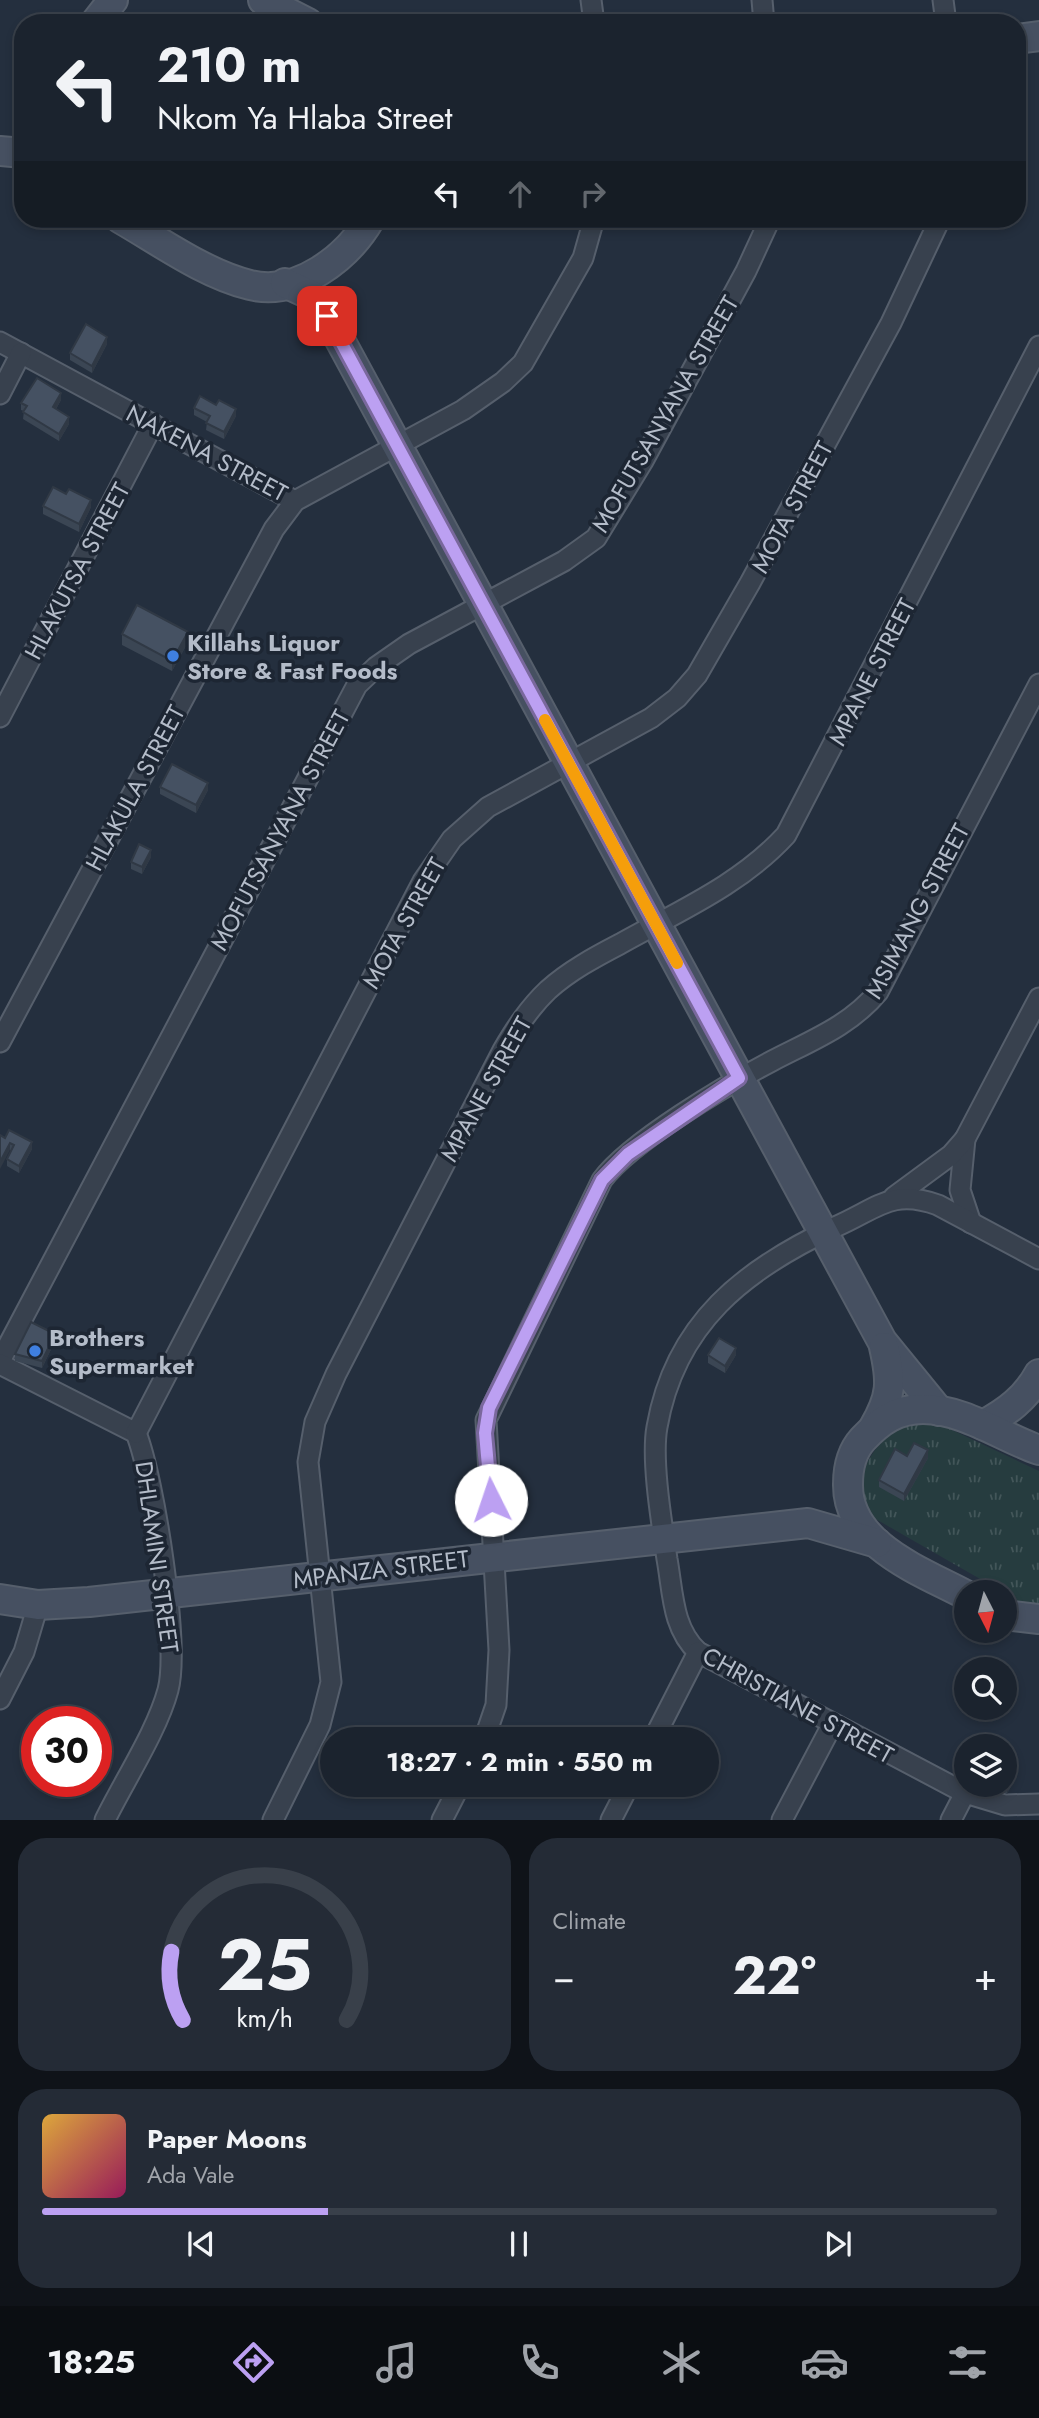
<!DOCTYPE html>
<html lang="en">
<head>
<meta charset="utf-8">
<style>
	body { margin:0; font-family:Jost,sans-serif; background:#242b36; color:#f1f3f6; height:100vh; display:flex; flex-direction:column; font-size:26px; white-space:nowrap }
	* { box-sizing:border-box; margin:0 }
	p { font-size:23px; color:#a0a4aa }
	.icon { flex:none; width:38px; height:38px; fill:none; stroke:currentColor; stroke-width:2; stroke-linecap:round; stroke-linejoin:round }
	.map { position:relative; height:1820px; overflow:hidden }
	.side { display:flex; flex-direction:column; gap:18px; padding:18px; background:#0f1319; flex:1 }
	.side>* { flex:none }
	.guide { position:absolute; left:14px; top:14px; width:1012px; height:214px; border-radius:28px; box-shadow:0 4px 10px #0003,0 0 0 2px #39404a; background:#1b232e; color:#f1f3f6; overflow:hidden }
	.needle { width:46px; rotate:174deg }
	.tools { position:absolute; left:954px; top:1580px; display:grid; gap:14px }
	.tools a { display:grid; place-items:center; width:63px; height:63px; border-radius:50%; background:#1b232e; box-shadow:0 4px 10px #0003,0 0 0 2px #39404a; font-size:35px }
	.speed { position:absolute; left:21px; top:1706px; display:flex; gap:14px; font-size:35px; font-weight:700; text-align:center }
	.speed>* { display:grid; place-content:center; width:91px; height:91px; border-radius:50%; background:#1b232e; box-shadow:0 4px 10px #0003,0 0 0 2px #39404a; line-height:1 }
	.speed .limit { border:10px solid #d22; background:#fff; color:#111 }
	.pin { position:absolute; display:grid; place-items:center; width:60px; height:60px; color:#fff; margin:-30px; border-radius:14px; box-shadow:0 4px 10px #0006 }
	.me { position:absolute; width:77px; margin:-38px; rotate:356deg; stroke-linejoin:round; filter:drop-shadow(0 0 5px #0008) }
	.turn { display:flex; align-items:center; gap:24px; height:147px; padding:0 28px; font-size:32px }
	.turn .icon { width:91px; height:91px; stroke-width:2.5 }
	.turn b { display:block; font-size:49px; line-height:60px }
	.lanes { display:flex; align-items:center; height:66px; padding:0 28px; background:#0003; justify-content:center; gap:35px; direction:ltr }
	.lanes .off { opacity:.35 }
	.big { font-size:52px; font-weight:700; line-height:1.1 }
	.side .widget { flex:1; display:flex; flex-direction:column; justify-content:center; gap:10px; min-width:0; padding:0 24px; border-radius:28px; background:#242b36 }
	.side .dial { align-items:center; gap:0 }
	.dial svg { height:182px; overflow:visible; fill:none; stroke:#39404a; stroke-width:7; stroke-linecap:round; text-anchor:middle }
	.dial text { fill:#f1f3f6; stroke:none }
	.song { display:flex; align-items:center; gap:21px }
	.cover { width:84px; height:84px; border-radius:10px; background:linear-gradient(135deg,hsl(40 70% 55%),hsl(330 70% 35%)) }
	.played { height:7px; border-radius:4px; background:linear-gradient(90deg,#bca0f2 30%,#39404a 30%) }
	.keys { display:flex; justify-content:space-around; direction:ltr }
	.heat { display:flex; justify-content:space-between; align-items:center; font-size:38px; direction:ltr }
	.side .tiles { flex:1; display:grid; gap:18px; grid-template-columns:1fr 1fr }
	.widget:last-child { grid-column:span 2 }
	.trip { position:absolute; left:320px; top:1727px; width:399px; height:70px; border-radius:35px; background:#1b232e; box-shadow:0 4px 10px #0003,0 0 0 2px #39404a; font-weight:700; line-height:70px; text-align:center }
	.menu { display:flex; height:112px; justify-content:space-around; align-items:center; background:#0b0e12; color:#a0a4aa }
	.menu .icon { width:49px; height:49px }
	.menu .on { color:#bca0f2 }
	.menu b { font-size:32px; color:#f1f3f6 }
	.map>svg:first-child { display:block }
	.grass { fill:url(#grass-tufts) }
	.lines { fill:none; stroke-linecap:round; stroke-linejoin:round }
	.street-casing { stroke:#565f6c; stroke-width:23 }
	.secondary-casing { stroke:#565f6c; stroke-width:32 }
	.street { stroke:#38414e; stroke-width:19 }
	.secondary { stroke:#465061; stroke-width:28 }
	.wall { fill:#3b4654 }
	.shaded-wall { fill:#303945 }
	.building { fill:#455162; stroke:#303945; stroke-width:2 }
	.route-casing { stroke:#7a689d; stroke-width:18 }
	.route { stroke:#bca0f2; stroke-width:12 }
	.slow { stroke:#f59e0b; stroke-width:12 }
	.shop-dot { fill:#3f7fe0; stroke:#1d2633; stroke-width:2.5 }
	.labels { text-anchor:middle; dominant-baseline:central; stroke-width:7; stroke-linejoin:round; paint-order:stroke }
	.street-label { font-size:24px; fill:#b4bcc9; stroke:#1d2633 }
	.poi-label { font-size:24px; font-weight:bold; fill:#b4bcc9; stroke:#1d2633; text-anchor:start }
</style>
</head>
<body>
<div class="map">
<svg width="1039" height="1820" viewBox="0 0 1039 1820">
	<defs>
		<pattern id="grass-tufts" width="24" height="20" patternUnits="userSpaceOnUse" patternTransform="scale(1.75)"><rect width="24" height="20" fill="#263c3f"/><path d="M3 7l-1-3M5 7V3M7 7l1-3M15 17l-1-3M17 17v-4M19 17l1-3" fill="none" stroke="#435659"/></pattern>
	</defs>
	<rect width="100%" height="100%" fill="#242f3e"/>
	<!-- grass -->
	<path class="grass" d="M913,1422h22l104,49v135h-12l-153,-88c-28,-40 -1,-79 39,-96z"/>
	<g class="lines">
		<defs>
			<g id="street">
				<polyline points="591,0 594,23"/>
				<polyline points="762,0 764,23"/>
				<polyline points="943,0 946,23"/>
				<polyline points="0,342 295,501"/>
				<polyline points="0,394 21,353"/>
				<polyline points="0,717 153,424"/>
				<polyline points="0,1042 274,529 295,501 463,410 503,382 523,363 583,258 594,219"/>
				<polyline points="965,1139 960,1190 971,1223"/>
				<polyline points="894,1197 951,1155 965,1139 1039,998"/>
				<path d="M1039,1259l-101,-54c-47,-17 -61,4 -103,22 -90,42 -160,96 -178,200 -6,33 5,98 10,132 6,33 5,69 31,93l267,141 40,12 34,-1"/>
				<polyline points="0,1361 357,685 376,667 409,644 564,561 596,538 643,461 746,271 770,219"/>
				<path d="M0,1364l136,69c18,45 44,212 32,257 -11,41 -44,91 -63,130"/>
				<polyline points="136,1433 423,881 452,839 488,807 651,718 677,698 697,675 750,583 891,323 940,219"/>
				<polyline points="0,1699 24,1652 38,1605"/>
				<path d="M484,1740l12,-35 3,-55 -13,-230 116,-240c28,-38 126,-96 170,-119 38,-20 78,-35 106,-69l161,-308"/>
				<polyline points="653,1740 698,1652"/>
				<path d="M273,1820l47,-95 11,-43 -23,-220 7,-40 21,-48 167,-324c13,-22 26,-42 45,-60 21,-19 47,-33 72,-46 59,-33 120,-59 166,-109l253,-489"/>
				<polyline points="442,1820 460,1785"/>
				<polyline points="611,1820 629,1785"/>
				<polyline points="782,1820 832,1725"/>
				<polyline points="951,1820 965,1793"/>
			</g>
			<g id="secondary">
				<polyline points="263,0 308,23"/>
				<polyline points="95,23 113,0"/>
				<polyline points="1017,39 1039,36"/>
				<polyline points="0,151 23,153"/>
				<path d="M121,219c40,23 84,55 129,66 48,12 98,-28 120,-66"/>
				<polyline points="285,283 311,295 327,316 882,1341 939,1411"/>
				<path d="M983,1425c24,-13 43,-27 56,-51"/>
				<path d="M874,1427c18,-31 18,-45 10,-80"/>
				<path d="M966,1595c-45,-24 -119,-50 -118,-111 0,-16 4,-33 15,-45 17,-18 34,-30 60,-30 40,0 79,28 116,41"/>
				<polyline points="0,1599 38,1605 89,1602 808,1523 877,1543"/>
				<polyline points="1004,1615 1039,1619"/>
			</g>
		</defs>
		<!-- street casing -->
		<use href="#street" class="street-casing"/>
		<!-- secondary casing -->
		<use href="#secondary" class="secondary-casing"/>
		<!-- street -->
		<use href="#street" class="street"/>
		<!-- secondary -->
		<use href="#secondary" class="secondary"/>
	</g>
	<!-- wall -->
	<g class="wall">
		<polygon points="107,344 92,373 70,360 70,353"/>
		<polygon points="61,400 56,409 69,424 59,441 23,419 24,411 21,410 21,403"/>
		<polygon points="194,408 236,416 224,439 206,430 207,422 194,415"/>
		<polygon points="43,506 91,507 79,532 43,514"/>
		<polygon points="122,634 188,642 172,671 122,645"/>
		<polygon points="160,787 208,790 196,813 160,794"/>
		<polygon points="151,857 142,874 131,869 131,862"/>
		<polygon points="0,1135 32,1149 19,1173 7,1166 7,1159 11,1151"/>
		<polygon points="55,1341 42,1368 15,1361 15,1354"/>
		<polygon points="708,1355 736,1355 725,1373 708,1363"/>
		<polygon points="907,1456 928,1458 904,1501 879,1487 879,1480"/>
		<polygon points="1004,1753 1006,1761 1005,1764 1016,1776 1007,1794 990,1785 1004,1785"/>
	</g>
	<!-- shaded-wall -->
	<g class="shaded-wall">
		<polygon points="107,337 107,344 92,373 92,366"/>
		<polygon points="61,393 61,400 53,414 53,407"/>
		<polygon points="236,409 236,416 224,439 224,432"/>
		<polygon points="69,417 69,424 59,441 59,434"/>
		<polygon points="91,500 91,507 79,532 79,524"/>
		<polygon points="188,632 188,642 172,671 172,661"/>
		<polygon points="208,783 208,790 196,813 196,805"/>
		<polygon points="151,850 151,857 142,874 142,867"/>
		<polygon points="32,1142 32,1149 19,1173 19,1166"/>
		<polygon points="10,1143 10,1150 0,1169 0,1162"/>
		<polygon points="55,1334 55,1341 42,1368 42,1361"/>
		<polygon points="736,1348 736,1355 725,1373 725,1366"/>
		<polygon points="928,1450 928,1458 904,1501 904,1494"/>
		<polygon points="1016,1769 1016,1776 1007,1794 1007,1786"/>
	</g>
	<!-- building -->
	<g class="building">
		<polygon points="86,324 107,337 92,366 70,353"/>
		<polygon points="37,378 61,393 53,407 69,417 59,434 23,412 27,406 21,403"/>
		<polygon points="200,396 216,405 219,400 236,409 224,432 206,423 210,416 194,408"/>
		<polygon points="53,487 66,494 69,489 91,500 79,524 43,506"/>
		<polygon points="137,605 188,632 172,661 122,634"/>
		<polygon points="172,764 208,783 196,805 160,787"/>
		<polygon points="139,844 151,850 142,867 131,862"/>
		<polygon points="9,1130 32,1142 19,1166 7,1159 14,1145 10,1143 0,1162 0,1135 5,1138"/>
		<polygon points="31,1322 55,1334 42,1361 15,1354"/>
		<polygon points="719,1338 736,1348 725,1366 708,1355"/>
		<polygon points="914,1443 928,1450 904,1494 879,1480 895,1449 907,1456"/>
		<polygon points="1004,1764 1016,1769 1007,1786 1004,1785"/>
	</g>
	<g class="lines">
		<defs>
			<polyline id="route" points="327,316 739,1078 628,1154 602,1180 489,1408 485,1433 491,1500"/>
		</defs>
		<!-- route casing -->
		<use href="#route" class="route-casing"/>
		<!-- route -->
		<use href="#route" class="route"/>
		<!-- slow -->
		<polyline class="slow" points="545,720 677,963"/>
	</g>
	<!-- markers -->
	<g class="shop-dot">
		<circle cx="173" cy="656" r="7"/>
		<circle cx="35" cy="1351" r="7"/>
	</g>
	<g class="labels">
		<!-- street labels -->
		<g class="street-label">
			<text transform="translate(665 414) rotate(-60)">MOFUTSANYANA STREET</text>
			<text transform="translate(207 453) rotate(28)">NAKENA STREET</text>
			<text transform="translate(792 507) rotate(-62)">MOTA STREET</text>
			<text transform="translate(77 571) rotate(-62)">HLAKUTSA STREET</text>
			<text transform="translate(872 672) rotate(-63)">MPANE STREET</text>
			<text transform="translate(135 788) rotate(-62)">HLAKULA STREET</text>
			<text transform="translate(280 830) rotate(-62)">MOFUTSANYANA STREET</text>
			<text transform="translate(917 911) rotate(-62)">MSIMANG STREET</text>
			<text transform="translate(404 923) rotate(-61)">MOTA STREET</text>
			<text transform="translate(486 1089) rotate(-61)">MPANE STREET</text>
			<text transform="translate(157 1557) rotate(82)">DHLAMINI STREET</text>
			<text transform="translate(381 1569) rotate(-7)">MPANZA STREET</text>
			<text transform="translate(798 1705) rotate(29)">CHRISTIANE STREET</text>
		</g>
		<!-- poi labels -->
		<g class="poi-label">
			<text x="187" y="642">Killahs Liquor<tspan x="187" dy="28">Store &amp; Fast Foods</tspan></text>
			<text x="49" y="1337">Brothers<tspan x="49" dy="28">Supermarket</tspan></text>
		</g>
	</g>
</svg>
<div class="tools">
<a><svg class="needle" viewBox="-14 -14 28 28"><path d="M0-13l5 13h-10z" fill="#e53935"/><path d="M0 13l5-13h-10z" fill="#a0a4aa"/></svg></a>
<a><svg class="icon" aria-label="search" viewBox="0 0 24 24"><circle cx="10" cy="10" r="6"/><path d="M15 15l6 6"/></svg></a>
<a><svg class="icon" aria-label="layers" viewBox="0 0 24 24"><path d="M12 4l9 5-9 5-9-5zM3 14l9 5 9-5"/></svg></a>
</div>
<div class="speed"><div class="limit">30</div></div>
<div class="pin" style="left:327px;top:316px;background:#d93025"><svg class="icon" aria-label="arrive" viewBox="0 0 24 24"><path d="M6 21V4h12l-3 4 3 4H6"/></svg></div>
<svg class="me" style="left:491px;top:1500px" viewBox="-20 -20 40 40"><circle r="19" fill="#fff"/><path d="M0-13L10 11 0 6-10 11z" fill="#bca0f2"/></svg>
<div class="trip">18:27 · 2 min · 550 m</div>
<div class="guide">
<div class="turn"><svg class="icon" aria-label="left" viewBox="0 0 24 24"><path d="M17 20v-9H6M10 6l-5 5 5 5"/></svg><div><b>210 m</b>Nkom Ya Hlaba Street</div></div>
<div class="lanes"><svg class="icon" aria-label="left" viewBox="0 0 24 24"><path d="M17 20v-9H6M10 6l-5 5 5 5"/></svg><svg class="icon off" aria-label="ahead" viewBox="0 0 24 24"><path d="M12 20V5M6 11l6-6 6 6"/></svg><svg class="icon off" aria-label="right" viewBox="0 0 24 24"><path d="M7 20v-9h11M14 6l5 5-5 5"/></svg></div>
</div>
</div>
<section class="side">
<div class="tiles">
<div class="widget dial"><svg viewBox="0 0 100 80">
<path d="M14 69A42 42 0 1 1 86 69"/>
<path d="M14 69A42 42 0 0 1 9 39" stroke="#bca0f2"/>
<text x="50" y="56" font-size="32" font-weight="700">25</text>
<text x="50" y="72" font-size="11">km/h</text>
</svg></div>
<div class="widget"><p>Climate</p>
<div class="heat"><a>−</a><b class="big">22°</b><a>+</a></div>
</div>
<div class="widget">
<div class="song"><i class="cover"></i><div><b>Paper Moons</b><p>Ada Vale</p></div></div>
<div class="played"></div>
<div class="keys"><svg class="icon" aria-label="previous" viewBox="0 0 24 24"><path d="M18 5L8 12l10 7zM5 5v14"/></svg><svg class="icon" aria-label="pause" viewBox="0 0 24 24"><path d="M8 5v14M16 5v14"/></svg><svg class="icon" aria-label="next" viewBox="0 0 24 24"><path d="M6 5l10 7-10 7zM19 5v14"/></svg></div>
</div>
</div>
</section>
<nav class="menu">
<b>18:25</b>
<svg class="icon on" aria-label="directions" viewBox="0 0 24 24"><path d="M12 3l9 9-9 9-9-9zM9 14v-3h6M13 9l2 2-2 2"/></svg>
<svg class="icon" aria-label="music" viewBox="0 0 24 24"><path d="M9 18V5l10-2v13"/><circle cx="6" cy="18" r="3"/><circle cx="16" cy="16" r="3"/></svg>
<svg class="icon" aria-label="phone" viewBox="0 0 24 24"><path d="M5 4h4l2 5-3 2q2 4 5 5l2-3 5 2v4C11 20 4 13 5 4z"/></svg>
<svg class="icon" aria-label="climate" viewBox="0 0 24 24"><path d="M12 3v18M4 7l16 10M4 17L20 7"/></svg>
<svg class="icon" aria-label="car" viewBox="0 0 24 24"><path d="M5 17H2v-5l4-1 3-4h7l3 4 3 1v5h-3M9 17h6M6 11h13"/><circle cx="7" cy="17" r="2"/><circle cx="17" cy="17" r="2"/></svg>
<svg class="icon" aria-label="filters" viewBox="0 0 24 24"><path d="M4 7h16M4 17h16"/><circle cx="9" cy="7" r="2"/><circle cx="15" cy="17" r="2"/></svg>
</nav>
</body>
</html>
